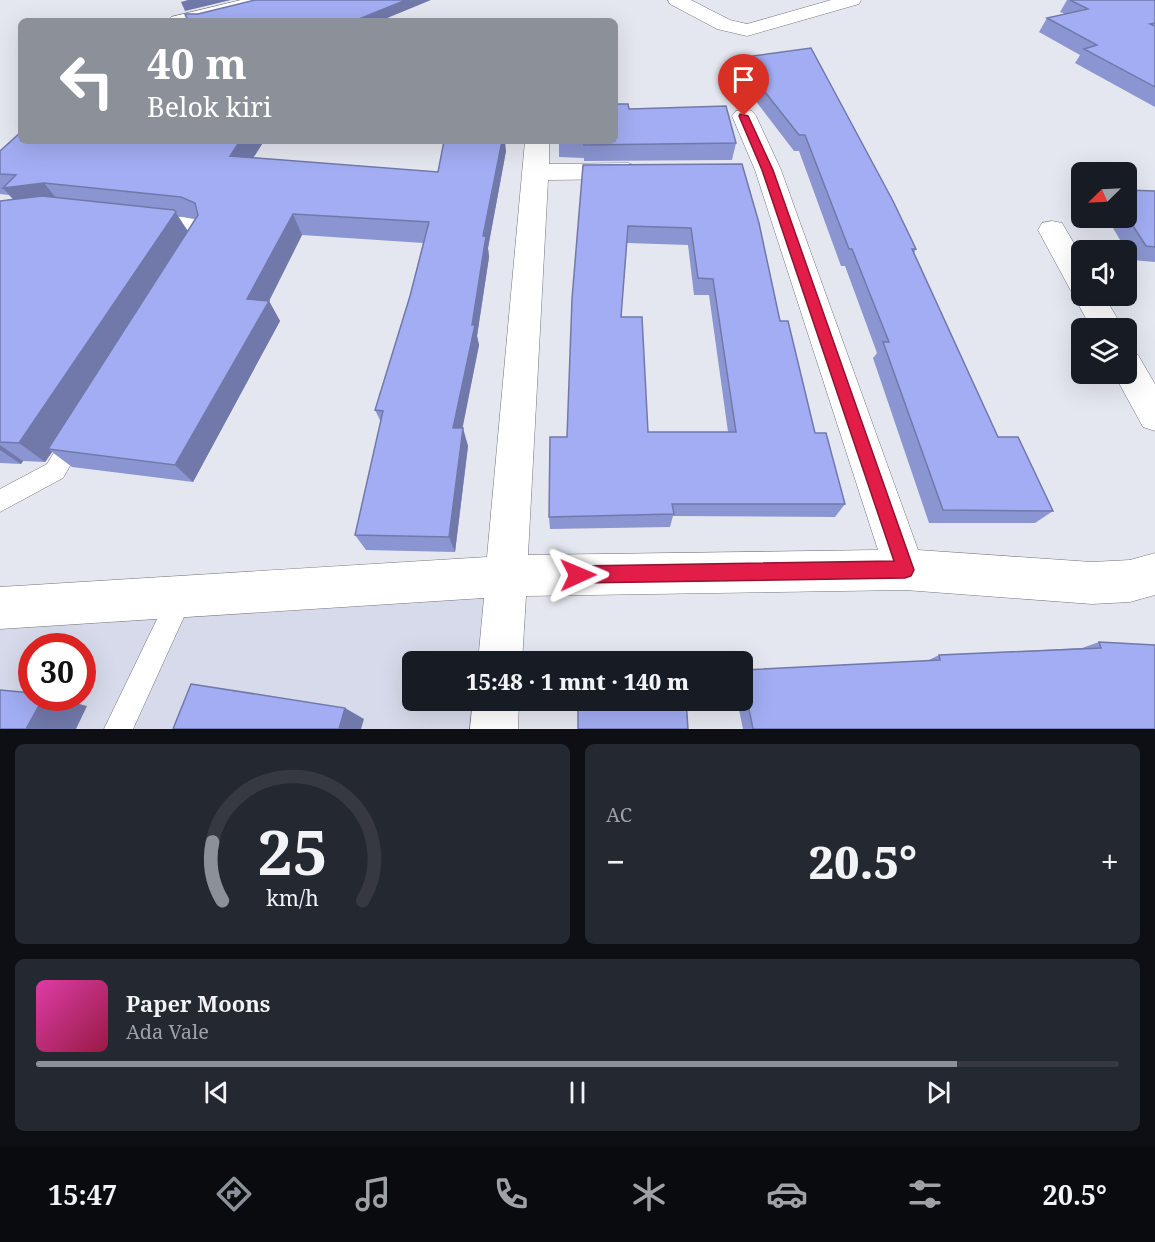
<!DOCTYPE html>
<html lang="id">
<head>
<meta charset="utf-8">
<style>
	body { margin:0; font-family:"Noto Serif",serif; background:#242831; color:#f1f3f6; height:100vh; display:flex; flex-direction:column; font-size:22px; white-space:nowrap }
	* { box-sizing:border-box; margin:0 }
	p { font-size:20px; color:#9ea1a6 }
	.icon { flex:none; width:33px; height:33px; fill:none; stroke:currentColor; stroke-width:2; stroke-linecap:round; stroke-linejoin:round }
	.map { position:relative; height:729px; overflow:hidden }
	.side { display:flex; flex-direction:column; gap:15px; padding:15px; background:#0d0f14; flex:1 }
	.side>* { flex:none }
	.top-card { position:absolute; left:18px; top:18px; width:600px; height:126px; border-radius:9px; box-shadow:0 6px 24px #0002; background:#8c9099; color:#fff; overflow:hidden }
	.needle { width:39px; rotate:246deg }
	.buttons { position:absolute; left:1071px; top:162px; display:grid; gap:12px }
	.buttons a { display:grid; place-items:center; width:66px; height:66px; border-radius:9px; background:#171b24; box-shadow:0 6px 24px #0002; font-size:30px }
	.speed { position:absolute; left:18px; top:633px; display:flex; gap:12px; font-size:30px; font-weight:700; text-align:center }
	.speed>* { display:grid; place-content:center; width:78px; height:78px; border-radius:50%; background:#171b24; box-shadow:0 6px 24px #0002; line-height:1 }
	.speed .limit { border:9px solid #d22; background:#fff; color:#111 }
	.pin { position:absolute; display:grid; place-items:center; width:51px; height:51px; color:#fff; margin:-62px -26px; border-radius:50% 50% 50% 0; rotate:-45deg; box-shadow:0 0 6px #0007 }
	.pin .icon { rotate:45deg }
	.me { position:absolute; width:66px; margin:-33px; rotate:89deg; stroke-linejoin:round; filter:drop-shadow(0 0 4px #0008) }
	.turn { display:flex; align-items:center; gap:21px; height:126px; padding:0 30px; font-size:27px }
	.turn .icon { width:78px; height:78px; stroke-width:2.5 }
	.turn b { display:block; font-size:42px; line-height:51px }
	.big { font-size:45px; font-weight:800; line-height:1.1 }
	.side .card { flex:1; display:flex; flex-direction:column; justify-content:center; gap:9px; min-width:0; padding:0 21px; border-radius:9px; background:#242831 }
	.side .dial { align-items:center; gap:0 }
	.dial svg { height:156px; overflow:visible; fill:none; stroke:#363941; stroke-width:7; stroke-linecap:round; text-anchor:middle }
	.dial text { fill:#f1f3f6; stroke:none }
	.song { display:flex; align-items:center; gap:18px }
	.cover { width:72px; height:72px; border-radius:9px; background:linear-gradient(135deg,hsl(320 70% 55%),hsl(340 70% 35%)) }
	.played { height:6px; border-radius:3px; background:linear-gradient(90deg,#8c9099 85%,#363941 85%) }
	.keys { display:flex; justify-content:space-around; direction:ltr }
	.heat { display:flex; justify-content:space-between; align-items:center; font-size:33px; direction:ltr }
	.side .tiles { flex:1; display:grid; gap:15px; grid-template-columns:1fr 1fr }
	.card:last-child { grid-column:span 2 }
	.trip { position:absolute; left:402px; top:651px; width:351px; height:60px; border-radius:9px; background:#171b24; box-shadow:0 6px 24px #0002; font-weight:800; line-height:60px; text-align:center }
	.tabs { display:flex; height:96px; justify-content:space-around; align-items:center; background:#090b0e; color:#9ea1a6 }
	.tabs .icon { width:42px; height:42px }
	.tabs .active { color:#8c9099 }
	.tabs b { font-size:27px; color:#f1f3f6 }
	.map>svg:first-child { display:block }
	.built { fill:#d7daea; fill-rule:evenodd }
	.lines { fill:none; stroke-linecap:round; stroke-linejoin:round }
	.service-casing { stroke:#72747c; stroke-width:1 }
	.minor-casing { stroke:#72747c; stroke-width:1 }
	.service { fill:#fff; fill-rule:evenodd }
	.minor { fill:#fff; fill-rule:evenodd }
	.wall { fill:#8b95d1; fill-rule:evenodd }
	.shaded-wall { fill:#7179aa }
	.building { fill:#a2adf3; stroke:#7179aa; stroke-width:1.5; fill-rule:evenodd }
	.route { fill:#e11d48; stroke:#92132f; stroke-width:1.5 }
</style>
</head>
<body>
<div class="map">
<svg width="1155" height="729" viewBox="0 0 1155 729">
	<rect width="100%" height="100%" fill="#e5e7f0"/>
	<!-- built -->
	<path class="built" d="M499,584l-3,77 -84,1v38l82,1 -1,28h-493v-115zM32,646h50v52h-50z"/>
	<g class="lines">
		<defs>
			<g id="service">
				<path d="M158,216c17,1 48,-2 51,19l-8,13h-12l-2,-4 5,-12 -40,-7 -2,-4 2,-4z"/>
				<polygon points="75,429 83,431 86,438 63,478 0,512 0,489 47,464 67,431"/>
				<polygon points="181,585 190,588 193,597 133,729 104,729 172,588"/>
			</g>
			<g id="minor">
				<polygon points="241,0 273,0 271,4 202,21 168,21 171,17"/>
				<polygon points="668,0 691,0 730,20 747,24 831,0 861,0 859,4 747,36 717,29 670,4"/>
				<polygon points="744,109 752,111 756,116 781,170 918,550 1092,562 1130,560 1155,553 1155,595 1130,602 1092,604 905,590 526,596 522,662 478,662 484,598 0,629 0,587 487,557 525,141 549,141 549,164 628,163 637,166 641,171 637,176 628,179 548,180 528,555 878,550 755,170 732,116 736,111"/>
				<polygon points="1052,221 1062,223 1082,257 1082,296 1104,296 1123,328 1091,328 1074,296 1076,292 1071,291 1038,230 1042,223"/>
				<polygon points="1126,351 1138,355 1155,384 1155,431 1143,427 1114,374 1126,374"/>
				<polygon points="473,700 519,700 518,729 470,729"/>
			</g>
		</defs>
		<!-- service casing -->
		<use href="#service" class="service-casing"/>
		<!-- minor casing -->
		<use href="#minor" class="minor-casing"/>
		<!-- service -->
		<use href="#service" class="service"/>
		<!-- minor -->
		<use href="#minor" class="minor"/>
	</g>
	<!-- wall -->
	<g class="wall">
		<polygon points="1067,0 1155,0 1155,107 1075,63 1080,55 1039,32 1047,18 1065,14 1060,12"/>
		<polygon points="738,58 916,249 914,253 998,437 1053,511 1035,523 929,523 873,358 877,353 845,266 841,266 799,151 794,151 735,74"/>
		<polygon points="629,109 736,143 732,160 584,161 584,158 559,157 559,141"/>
		<path d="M21,141h243l-11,17 185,14 68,-21 -18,97 1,9 -12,79 2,9 -17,83 6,18 -13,106 -89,-2 -11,-15 26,-113 -6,-12 35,-114 13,-53 -121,-8 -33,66 11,20 -87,161 -121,-15 -20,-15 -7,10 -22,-1 -2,3 -21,-1v-262l13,-2 -4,-4 -9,-1v-43zM178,216l18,3 -8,12z"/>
		<path d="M742,164l38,157 35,112 30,71 -10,13 -162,-1 -3,11 -120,2 -1,-12 18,-80 16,-272zM627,243l61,2 6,50h15l19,137h-80l-27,-115z"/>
		<polygon points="1126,190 1155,191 1155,262 1132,260 1107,218 1126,218"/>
		<polygon points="1099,642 1155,729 743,729 737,700 742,700 742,670 927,661 939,655 1082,648"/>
	</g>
	<!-- shaded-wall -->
	<g class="shaded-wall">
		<polygon points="188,0 231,0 185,11 181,2"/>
		<polygon points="406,0 431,0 380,21 354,21"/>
		<polygon points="240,141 264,141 241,177 230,156"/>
		<polygon points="502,141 505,141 506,151 488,248 489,257 477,336 479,345 459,446 453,428 472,325 483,236"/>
		<polygon points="44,183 61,204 22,209 3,188"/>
		<polygon points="174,210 190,235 48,449 52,452 45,462 19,443"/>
		<polygon points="293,214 302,235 269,301 280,321 193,482 175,465 247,299"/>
		<polygon points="463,428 468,446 455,552 449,537"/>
		<polygon points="0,445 23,461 21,464 0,450"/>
		<polygon points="43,698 56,698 87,706 76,729 26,729"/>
		<polygon points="345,708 364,719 361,729 339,729"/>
	</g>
	<!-- building -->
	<g class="building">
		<polygon points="255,0 406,0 354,21 188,21 185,14 198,14"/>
		<polygon points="1070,0 1155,0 1155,23 1150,24 1155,26 1155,87 1084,49 1097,45 1047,18 1088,9"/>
		<polygon points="811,48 893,201 916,249 912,249 998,437 1018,437 1053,511 943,510 883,342 889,342 852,249 849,249 805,135 799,135 738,58"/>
		<polygon points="615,104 628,104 629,109 726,106 736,143 584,145 584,141 615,141"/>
		<polygon points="21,132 21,141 240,141 230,156 438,172 444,141 502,141 483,236 486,236 472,325 475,325 453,428 463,428 449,537 355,535 383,411 375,410 410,296 429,222 293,214 247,299 269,301 175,465 48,449 198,215 195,203 181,197 44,183 3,188 16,175 0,174 0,151"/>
		<path d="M742,164l17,59 21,98h8l27,112h11l19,71h-173l2,10 -125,3 1,-80h17l5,-138 11,-134zM628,226l63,2 7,50 15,1 23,153h-88l-6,-115h-21z"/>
		<polygon points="1126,190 1155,191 1155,247 1146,246 1126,215"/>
		<polygon points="42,196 174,210 176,212 19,443 0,442 0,201"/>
		<polygon points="1099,642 1155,645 1155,729 753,729 742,675 742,670 940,660 939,655 1101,648"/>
		<polygon points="191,684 345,708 339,729 173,729"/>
		<polygon points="0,690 32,693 32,698 43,698 26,729 0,729"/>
		<polygon points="578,700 686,700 688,729 578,729"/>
	</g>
	<!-- route -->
	<polygon class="route" points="740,114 748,116 773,170 914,570 911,576 905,578 578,583 571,581 569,575 571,569 578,566 894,561 762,170 739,116"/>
</svg>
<div class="buttons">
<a><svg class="needle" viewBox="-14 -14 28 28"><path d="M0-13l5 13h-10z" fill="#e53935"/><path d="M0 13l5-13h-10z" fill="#9ea1a6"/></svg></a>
<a><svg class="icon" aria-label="sound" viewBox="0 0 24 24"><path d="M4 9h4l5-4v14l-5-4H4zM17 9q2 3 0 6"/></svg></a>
<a><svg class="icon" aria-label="layers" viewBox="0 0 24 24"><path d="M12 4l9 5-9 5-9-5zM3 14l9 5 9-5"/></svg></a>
</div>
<div class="speed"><div class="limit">30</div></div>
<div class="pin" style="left:744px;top:116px;background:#d93025"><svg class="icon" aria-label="arrive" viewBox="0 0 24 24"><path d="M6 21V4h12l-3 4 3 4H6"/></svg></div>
<svg class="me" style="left:578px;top:575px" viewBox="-20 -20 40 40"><path d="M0-17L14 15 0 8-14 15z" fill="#e11d48" stroke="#fff" stroke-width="4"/></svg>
<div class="trip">15:48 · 1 mnt · 140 m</div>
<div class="top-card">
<div class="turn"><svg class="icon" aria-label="left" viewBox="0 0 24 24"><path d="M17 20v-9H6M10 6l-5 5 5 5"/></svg><div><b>40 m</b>Belok kiri</div></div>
</div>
</div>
<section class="side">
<div class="tiles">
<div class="card dial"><svg viewBox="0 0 100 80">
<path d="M14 69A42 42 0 1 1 86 69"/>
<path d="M14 69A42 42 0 0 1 9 39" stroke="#8c9099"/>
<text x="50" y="56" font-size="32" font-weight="700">25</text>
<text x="50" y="72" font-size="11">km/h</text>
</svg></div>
<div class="card"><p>AC</p>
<div class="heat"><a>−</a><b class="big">20.5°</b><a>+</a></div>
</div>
<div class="card">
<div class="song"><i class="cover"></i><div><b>Paper Moons</b><p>Ada Vale</p></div></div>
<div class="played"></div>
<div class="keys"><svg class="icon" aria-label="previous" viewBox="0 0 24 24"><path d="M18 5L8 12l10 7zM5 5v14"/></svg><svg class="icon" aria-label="pause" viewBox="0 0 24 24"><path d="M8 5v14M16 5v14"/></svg><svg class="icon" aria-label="next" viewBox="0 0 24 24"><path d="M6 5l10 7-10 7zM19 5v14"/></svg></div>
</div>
</div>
</section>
<nav class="tabs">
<b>15:47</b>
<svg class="icon active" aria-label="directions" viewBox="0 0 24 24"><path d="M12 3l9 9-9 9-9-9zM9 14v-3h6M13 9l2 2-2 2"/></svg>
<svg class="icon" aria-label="music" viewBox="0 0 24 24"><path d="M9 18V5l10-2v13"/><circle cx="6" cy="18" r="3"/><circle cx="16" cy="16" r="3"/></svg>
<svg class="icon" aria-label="phone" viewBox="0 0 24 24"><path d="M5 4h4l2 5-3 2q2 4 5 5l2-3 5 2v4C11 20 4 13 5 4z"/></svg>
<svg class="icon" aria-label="climate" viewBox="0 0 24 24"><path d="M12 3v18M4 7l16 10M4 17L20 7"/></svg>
<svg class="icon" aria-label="car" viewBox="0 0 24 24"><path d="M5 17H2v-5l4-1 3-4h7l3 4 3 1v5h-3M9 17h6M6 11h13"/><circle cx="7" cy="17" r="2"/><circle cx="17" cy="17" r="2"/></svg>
<svg class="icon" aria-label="filters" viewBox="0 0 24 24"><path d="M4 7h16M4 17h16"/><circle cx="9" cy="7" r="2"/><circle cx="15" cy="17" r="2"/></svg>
<b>20.5°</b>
</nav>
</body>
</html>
